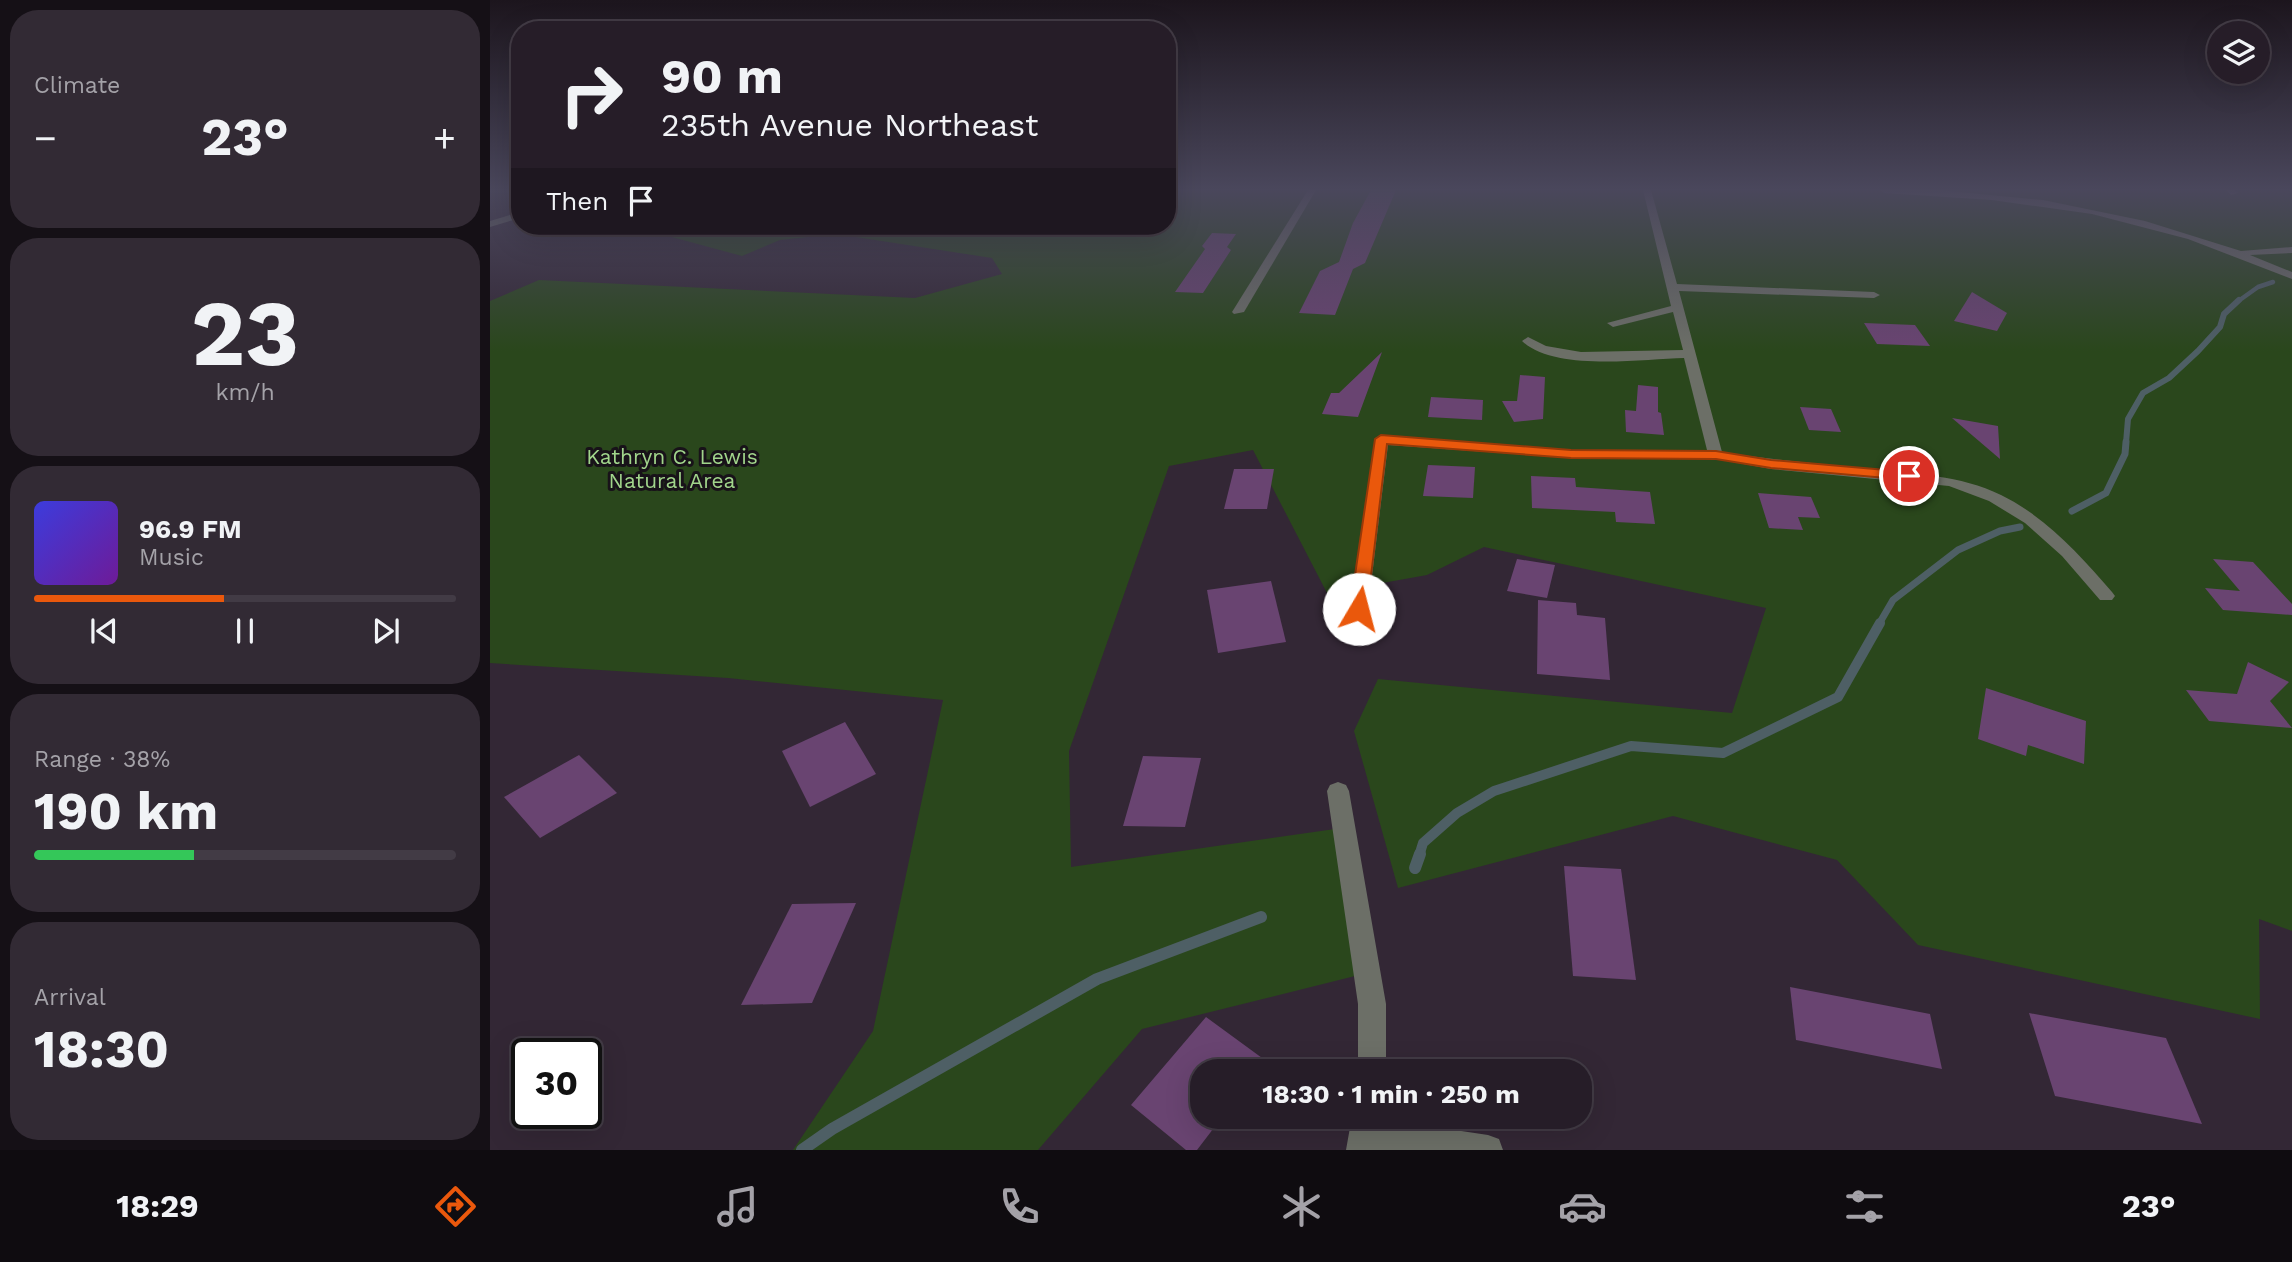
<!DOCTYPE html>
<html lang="en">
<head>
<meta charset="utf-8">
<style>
	body { margin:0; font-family:"Work Sans",sans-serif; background:#322a34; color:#f1f3f6; height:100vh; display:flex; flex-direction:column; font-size:26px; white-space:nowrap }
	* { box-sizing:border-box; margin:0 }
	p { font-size:23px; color:#a4a2a8 }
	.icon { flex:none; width:38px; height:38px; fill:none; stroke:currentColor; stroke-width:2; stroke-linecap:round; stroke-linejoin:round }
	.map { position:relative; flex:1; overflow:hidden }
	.details { display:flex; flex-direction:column; gap:10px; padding:10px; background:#151016; width:490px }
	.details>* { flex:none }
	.top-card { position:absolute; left:21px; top:21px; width:665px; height:214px; border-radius:28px; box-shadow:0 7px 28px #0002,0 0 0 2px #423b45; background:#261d28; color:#f1f3f6; overflow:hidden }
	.fabs { position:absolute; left:1717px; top:21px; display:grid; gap:14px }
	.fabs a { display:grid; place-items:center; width:63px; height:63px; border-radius:50%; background:#261d28; box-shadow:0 7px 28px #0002,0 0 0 2px #423b45; font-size:35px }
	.speed { position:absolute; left:21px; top:1038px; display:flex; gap:14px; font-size:35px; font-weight:700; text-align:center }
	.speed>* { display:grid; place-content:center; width:91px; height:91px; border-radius:50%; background:#261d28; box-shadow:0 7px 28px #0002,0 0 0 2px #423b45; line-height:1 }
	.speed .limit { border:4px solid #111; border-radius:10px; background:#fff; color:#111 }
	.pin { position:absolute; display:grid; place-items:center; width:60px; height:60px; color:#fff; margin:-30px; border:4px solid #fff; border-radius:50%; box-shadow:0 2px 7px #0007 }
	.me { position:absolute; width:77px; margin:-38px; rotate:8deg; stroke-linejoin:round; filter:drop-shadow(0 0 5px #0008) }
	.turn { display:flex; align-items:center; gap:24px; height:147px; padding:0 35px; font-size:32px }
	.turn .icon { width:91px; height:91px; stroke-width:2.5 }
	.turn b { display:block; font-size:49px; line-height:60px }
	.then { display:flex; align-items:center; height:66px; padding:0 35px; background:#0003; gap:14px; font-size:26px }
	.big { font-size:52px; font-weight:700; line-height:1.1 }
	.details .widget { flex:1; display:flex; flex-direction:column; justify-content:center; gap:10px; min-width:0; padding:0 24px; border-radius:28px; background:#322a34 }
	.details .dial { align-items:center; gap:0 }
	.dial b { font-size:91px; line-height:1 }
	.song { display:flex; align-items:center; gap:21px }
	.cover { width:84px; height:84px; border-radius:10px; background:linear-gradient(135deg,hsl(240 70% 55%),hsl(280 70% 35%)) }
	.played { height:7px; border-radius:4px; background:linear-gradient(90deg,#ea580c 45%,#423b45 45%) }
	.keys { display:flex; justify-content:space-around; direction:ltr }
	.heat { display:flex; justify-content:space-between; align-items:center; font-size:38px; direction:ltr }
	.charge { height:10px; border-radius:5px; background:linear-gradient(90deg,#34c759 38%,#423b45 0) }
	.trip { position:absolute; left:700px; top:1059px; width:402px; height:70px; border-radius:28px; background:#261d28; box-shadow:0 7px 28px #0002,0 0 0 2px #423b45; font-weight:700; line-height:70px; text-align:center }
	.menu { display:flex; height:112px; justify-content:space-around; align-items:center; background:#0f0c10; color:#a4a2a8 }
	.menu .icon { width:49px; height:49px }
	.menu .on { color:#ea580c }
	.menu b { font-size:32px; color:#f1f3f6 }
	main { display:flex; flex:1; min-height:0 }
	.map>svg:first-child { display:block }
	.green { fill:#2a471c }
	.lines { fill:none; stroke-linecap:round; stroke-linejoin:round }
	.stream-far4 { stroke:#4e5f65; stroke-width:4.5 }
	.stream-far3 { stroke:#4e5f65; stroke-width:6 }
	.stream-far2 { stroke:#4e5f65; stroke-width:7 }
	.stream-far1 { stroke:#4e5f65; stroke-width:10 }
	.stream { stroke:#4e5f65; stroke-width:12 }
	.building { fill:#694471 }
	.minor { fill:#6c6f67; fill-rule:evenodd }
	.route { fill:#ea580c; stroke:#983908; stroke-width:2 }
	.labels { text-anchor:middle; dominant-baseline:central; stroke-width:6; stroke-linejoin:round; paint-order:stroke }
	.park-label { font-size:21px; fill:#a1d58b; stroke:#181219 }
</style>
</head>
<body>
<main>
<section class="details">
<div class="widget"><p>Climate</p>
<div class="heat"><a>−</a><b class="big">23°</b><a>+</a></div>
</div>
<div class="widget dial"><b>23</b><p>km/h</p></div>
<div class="widget">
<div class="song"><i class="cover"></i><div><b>96.9 FM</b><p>Music</p></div></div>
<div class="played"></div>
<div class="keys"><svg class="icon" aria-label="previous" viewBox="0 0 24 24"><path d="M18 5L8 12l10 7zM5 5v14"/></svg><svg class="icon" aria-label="pause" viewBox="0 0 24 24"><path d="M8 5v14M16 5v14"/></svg><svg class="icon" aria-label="next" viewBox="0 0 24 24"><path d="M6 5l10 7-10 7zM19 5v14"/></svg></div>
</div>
<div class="widget"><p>Range · 38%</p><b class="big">190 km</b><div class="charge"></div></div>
<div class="widget"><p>Arrival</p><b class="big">18:30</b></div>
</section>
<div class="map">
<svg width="1802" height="1150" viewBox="0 0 1802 1150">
	<rect width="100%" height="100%" fill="#332735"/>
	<!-- green -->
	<polygon class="green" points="677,190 1802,190 1802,931 1769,919 1770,1019 1428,945 1347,860 1183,816 908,888 864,731 888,679 1242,713 1276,608 994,547 937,575 837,593 763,450 679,466 579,751 581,867 852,828 877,973 652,1029 548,1150 303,1150 383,1031 453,700 238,678 0,663 0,301 49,280 425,298 512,274 502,258 346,234 290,240 252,256 141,226 677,226"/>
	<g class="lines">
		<!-- stream-far4 -->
		<polyline class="stream-far4" points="1747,302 1768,287 1783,282"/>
		<!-- stream-far3 -->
		<polyline class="stream-far3" points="1636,443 1638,419 1653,393 1679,378 1708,351 1730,327 1734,314 1749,300"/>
		<!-- stream-far2 -->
		<g class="stream-far2">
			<polyline points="1582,511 1616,493 1635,454 1636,442"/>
			<polyline points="1389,624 1403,600 1468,550 1510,531 1530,527"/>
		</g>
		<!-- stream-far1 -->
		<polyline class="stream-far1" points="929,856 933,843 967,813 1004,791 1141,746 1233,753 1348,697 1390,623"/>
		<!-- stream -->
		<g class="stream">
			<polyline points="925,868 930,854"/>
			<polyline points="312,1150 342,1129 607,979 771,917"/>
		</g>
	</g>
	<!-- building -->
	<g class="building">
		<polygon points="881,190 906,190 875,263 863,269 845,315 809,313 830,271 849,262 863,223"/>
		<polygon points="722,233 746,234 737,247 741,250 713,293 685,292 715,249 712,246"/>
		<polygon points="1482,292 1517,313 1507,331 1464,321"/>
		<polygon points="1374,323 1425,325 1440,346 1387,344"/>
		<polygon points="892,352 868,417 832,414 841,393 849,393"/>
		<polygon points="1030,375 1055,377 1053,419 1024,422 1012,401 1027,401"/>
		<polygon points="1148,385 1168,387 1168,412 1171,413 1174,435 1136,432 1135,410 1146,411"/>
		<polygon points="941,397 993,400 992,420 938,417"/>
		<polygon points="1310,407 1341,409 1351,432 1319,430"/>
		<polygon points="1462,418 1508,426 1510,459"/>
		<polygon points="938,465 985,467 983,498 933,496"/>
		<polygon points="744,469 784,469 777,509 734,509"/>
		<polygon points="1041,476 1085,478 1086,487 1160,492 1165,524 1126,522 1125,512 1042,508"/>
		<polygon points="1268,493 1321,497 1330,518 1308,517 1313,530 1279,528"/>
		<polygon points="1027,559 1065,565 1057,598 1017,591"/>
		<polygon points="1723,559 1763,562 1802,604 1802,615 1733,610 1715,588 1750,591"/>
		<polygon points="781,581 796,642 728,653 717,590"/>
		<polygon points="1048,600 1086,603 1087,615 1115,618 1120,680 1047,674"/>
		<polygon points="1758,662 1799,682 1780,701 1802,728 1719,721 1696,690 1747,694"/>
		<polygon points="1496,688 1596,721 1594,764 1538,745 1536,756 1488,739"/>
		<polygon points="355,722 386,774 320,807 292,751"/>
		<polygon points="89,755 127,793 50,838 14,797"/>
		<polygon points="653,756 711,758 695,827 633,826"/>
		<polygon points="1074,866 1131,869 1146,980 1083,976"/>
		<polygon points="366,903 322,1003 251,1005 302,904"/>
		<polygon points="1300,987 1440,1014 1452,1069 1306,1040"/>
		<polygon points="1539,1013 1676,1038 1712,1124 1565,1096"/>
		<polygon points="716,1017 790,1071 712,1071 712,1116 733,1116 707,1150 696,1150 641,1105"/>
	</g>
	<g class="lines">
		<!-- minor -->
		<g class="minor">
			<polygon points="818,190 826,190 754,312 744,314 742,312"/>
			<path d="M1153,190h8l26,94 197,8 6,3 -6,3 -195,-7 43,161c50,8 99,12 149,17 44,5 89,6 130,26 45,22 79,60 111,97l3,4 -3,4h-12l-38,-44 -37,-33 -36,-22 -40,-15 -178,-17 -55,-10 -145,-1 -183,-13 -20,164 -9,6 -6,-2 -3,-4 26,-172 195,13h136l-23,-92c-42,1 -130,14 -162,-17l6,-4 18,9 35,6 102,-2 -10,-38 -60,15 -6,-4 64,-17z"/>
			<polygon points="1390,190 1449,190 1553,200 1655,221 1751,251 1802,247 1802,253 1760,255 1802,272 1802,279 1698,239 1602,214 1502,200 1394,193"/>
			<polygon points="1736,190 1745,190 1748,193 1741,195"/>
			<polygon points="30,212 30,218 0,227 0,221"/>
			<polygon points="848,782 856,785 859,791 896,1004 896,1071 868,1071 868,1004 837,791 840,785"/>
			<polygon points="862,1116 892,1116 891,1119 998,1135 1009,1139 1013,1150 856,1150"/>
		</g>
	</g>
	<!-- sky -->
	<linearGradient id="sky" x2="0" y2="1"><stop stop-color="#1c151d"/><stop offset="0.54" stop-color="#4a475c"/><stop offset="1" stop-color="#4a475c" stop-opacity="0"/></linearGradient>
	<rect width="1802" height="351" fill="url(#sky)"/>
	<!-- route -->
	<polygon class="route" points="891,435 1081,450 1226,451 1281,460 1419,472 1426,476 1419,480 1281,468 1226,459 1081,458 897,444 877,609 869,615 860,609 885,439"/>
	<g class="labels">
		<!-- park labels -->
		<g class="park-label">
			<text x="182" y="456">Kathryn C. Lewis<tspan x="182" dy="24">Natural Area</tspan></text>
		</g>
	</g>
</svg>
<div class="fabs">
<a><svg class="icon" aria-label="layers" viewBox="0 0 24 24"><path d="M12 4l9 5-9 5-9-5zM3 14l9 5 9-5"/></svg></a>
</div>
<div class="speed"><div class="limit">30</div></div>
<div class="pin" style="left:1419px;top:476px;background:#d93025"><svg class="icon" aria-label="arrive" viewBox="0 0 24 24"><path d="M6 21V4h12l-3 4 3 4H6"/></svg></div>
<svg class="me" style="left:869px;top:609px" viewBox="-20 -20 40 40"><circle r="19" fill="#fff"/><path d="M0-13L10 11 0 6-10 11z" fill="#ea580c"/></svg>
<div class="trip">18:30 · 1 min · 250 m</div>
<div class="top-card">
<div class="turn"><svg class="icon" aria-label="right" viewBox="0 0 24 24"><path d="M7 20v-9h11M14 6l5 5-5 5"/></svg><div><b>90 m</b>235th Avenue Northeast</div></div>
<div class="then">Then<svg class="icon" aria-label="arrive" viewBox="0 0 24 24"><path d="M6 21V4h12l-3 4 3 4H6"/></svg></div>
</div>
</div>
</main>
<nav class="menu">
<b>18:29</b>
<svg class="icon on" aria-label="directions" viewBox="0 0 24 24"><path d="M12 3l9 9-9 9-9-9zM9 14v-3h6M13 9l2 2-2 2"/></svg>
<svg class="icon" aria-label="music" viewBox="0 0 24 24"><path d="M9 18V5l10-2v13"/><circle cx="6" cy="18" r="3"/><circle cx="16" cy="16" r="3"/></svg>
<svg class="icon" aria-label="phone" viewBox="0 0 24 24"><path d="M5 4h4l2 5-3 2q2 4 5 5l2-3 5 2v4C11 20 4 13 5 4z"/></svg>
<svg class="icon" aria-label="climate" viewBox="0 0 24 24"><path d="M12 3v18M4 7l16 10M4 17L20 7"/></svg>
<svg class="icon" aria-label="car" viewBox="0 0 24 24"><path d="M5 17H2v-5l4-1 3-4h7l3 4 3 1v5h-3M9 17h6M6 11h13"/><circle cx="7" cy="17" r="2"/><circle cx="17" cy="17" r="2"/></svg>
<svg class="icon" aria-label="filters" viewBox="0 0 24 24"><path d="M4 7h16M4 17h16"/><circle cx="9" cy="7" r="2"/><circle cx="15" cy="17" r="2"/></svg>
<b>23°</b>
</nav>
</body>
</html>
